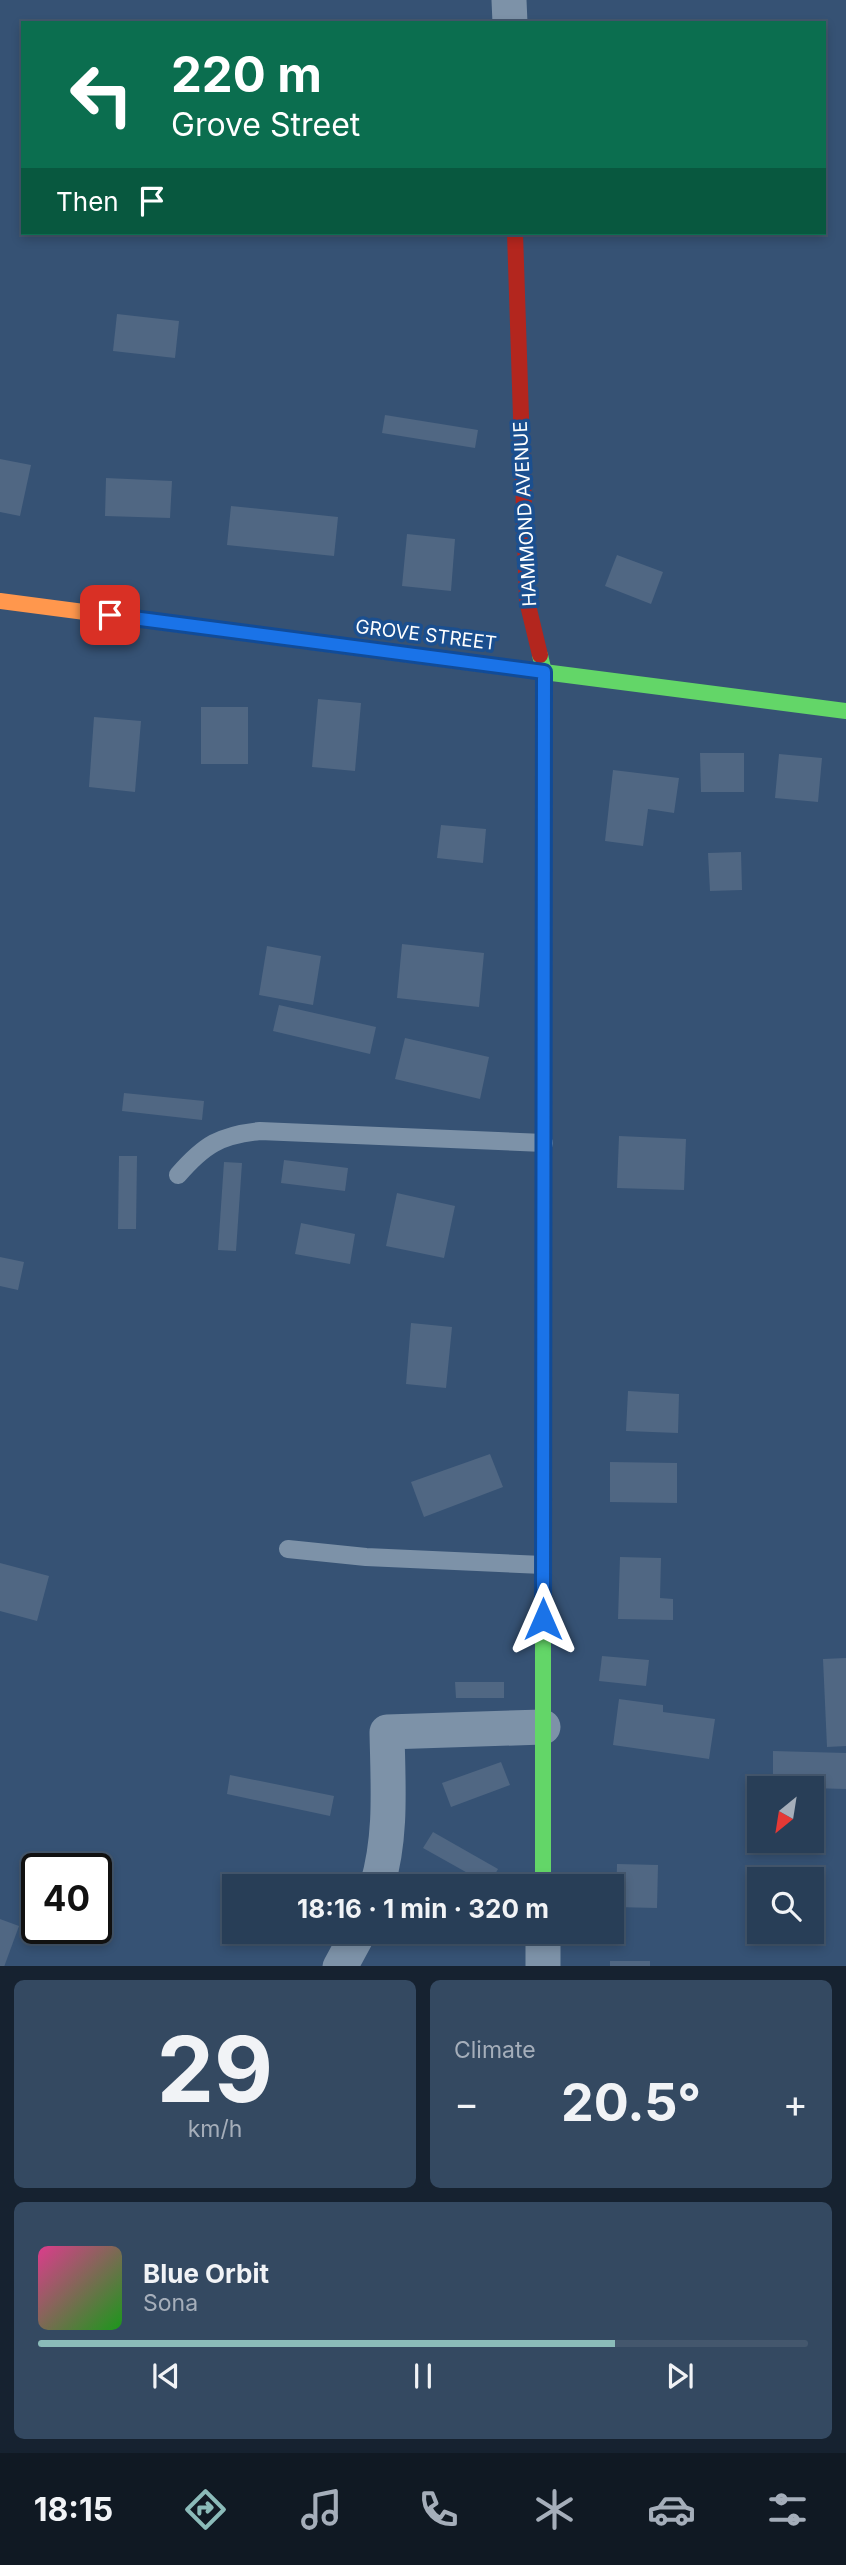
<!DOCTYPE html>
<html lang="en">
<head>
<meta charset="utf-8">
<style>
	body { margin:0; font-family:Inter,sans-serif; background:#344961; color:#f1f3f6; height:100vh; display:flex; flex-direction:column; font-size:26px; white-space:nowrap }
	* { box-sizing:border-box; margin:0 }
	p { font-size:23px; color:#a5aeba }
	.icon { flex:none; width:38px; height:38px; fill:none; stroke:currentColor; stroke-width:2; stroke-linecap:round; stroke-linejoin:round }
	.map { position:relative; height:1966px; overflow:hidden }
	.panel { display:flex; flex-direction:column; gap:14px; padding:14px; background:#162230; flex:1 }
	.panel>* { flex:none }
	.top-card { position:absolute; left:21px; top:21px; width:805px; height:214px; border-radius:0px; box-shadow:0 4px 10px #0003,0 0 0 2px #44576d; background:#0b6e4f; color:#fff; overflow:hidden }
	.needle { width:46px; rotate:210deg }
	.tools { position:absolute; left:747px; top:1776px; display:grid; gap:14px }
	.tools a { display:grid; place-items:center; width:77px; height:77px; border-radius:0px; background:#283e57; box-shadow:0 4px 10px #0003,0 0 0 2px #44576d; font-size:35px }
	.speed { position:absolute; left:21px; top:1853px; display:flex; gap:14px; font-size:35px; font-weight:700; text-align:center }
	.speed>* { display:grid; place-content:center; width:91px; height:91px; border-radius:50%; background:#283e57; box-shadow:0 4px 10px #0003,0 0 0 2px #44576d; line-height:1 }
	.speed .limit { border:4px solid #111; border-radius:10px; background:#fff; color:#111 }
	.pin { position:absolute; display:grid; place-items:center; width:60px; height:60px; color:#fff; margin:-30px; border-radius:14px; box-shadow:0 4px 10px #0006 }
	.me { position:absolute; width:77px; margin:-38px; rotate:0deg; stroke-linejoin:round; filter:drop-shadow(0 0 5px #0008) }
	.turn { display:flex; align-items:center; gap:24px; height:147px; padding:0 35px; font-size:32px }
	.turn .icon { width:91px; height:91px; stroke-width:2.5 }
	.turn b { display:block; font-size:49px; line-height:60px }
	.then { display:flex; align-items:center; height:66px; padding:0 35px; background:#0003; gap:14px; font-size:26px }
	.big { font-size:52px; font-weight:700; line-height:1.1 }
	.panel .widget { flex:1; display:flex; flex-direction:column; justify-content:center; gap:10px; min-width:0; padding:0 24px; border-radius:10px; background:#344961 }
	.panel .dial { align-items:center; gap:0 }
	.dial b { font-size:91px; line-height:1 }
	.song { display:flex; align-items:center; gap:21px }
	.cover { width:84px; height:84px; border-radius:10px; background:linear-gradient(135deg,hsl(330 70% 55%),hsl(120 70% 35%)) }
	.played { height:7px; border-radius:4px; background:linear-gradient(90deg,#8bbbb9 75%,#44576d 75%) }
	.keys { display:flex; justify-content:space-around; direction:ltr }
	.heat { display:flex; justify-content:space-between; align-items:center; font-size:38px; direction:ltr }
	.panel .tiles { flex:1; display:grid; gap:14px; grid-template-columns:1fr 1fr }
	.widget:last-child { grid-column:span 2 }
	.trip { position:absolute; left:222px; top:1874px; width:402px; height:70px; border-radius:0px; background:#283e57; box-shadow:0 4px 10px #0003,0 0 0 2px #44576d; font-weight:700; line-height:70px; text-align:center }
	.tab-bar { display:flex; height:112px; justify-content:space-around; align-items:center; background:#101923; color:#a5aeba }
	.tab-bar .icon { width:49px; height:49px }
	.tab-bar .current { color:#8bbbb9 }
	.tab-bar b { font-size:32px; color:#f1f3f6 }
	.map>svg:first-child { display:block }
	.building { fill:#506783 }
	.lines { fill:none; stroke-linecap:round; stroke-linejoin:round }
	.lane { stroke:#7d92a8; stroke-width:18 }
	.street { stroke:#7d92a8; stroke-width:35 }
	.fast { stroke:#63d668; stroke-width:16 }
	.slow { stroke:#ff974d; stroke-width:16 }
	.jam { stroke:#b3261e; stroke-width:16 }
	.route-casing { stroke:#114b97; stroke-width:18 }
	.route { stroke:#1a73e8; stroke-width:12 }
	.labels { text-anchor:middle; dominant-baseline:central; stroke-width:7; stroke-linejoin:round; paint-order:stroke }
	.street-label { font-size:19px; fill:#fff; stroke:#1b4f8f }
</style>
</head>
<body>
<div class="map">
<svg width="846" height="1967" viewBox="0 0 846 1967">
	<rect width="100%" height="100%" fill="#365274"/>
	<!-- building -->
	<g class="building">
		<polygon points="117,314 179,321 175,358 113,351"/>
		<polygon points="385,415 478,430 475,448 382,433"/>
		<polygon points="0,459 31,465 20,516 0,512"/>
		<polygon points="106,478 172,481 170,518 105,516"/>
		<polygon points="231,506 338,517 334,556 227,545"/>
		<polygon points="407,534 455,539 451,591 402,586"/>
		<polygon points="617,555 663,572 651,604 605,586"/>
		<polygon points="318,699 361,703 355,771 312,767"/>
		<rect x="201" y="707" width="47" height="57"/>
		<polygon points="94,717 141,721 135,792 89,787"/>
		<polygon points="700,753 744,753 744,792 701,792"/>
		<polygon points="779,754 822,758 818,802 775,798"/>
		<polygon points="613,770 679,778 674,813 648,809 643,846 605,841"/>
		<polygon points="441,825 486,829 483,863 437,858"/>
		<polygon points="741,852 742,890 710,891 708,853"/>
		<polygon points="402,944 484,953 479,1007 397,998"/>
		<polygon points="267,946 321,956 313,1005 259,995"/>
		<polygon points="279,1005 376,1027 370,1054 273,1031"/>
		<polygon points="405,1038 489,1057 480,1099 395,1079"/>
		<polygon points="124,1093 204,1101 202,1120 122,1111"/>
		<polygon points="619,1136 686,1139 684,1190 617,1188"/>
		<polygon points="119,1156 137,1156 136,1229 118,1229"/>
		<polygon points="284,1160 348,1168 345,1191 281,1183"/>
		<polygon points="224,1162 242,1163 236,1251 218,1250"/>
		<polygon points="397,1193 455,1206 444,1258 386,1246"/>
		<polygon points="301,1223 355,1234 350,1264 295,1254"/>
		<polygon points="0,1257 24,1262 18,1290 0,1286"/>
		<polygon points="411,1323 452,1327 446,1388 406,1384"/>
		<polygon points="628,1391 679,1394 678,1433 626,1431"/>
		<polygon points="490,1454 503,1487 424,1517 411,1482"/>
		<polygon points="610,1462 677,1463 677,1503 610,1502"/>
		<polygon points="620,1557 661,1558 660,1598 673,1599 673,1620 618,1619"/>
		<polygon points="0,1563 49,1576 37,1621 0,1611"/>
		<polygon points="602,1656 649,1660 646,1686 599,1681"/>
		<polygon points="846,1658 846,1746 827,1747 823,1659"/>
		<polygon points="455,1682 504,1682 504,1698 456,1698"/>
		<polygon points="619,1699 663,1705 663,1712 715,1719 709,1759 613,1745"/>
		<polygon points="773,1751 846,1753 846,1789 773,1787"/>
		<polygon points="501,1762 510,1785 451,1807 442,1783"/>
		<polygon points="230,1775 334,1796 330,1816 227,1794"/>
		<polygon points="433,1832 498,1869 489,1885 423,1848"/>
		<polygon points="617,1864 658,1865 657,1908 616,1907"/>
		<polygon points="0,1919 19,1926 4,1967 0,1967"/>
		<rect x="610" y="1961" width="40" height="6"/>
	</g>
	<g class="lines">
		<!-- lane -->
		<g class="lane">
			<path d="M178,1175c26,-30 42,-40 82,-44l284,12"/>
			<polyline points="288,1549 366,1557 543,1565"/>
		</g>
		<!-- street -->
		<g class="street">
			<polyline points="509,0 510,23"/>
			<path d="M377,1886c15,-50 11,-101 10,-154l156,-5"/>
			<polyline points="543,1932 543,1967"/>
			<polyline points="340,1967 359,1932"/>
		</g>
		<!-- fast -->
		<g class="fast">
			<polyline points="540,655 544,672 544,1000"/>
			<polyline points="482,664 846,711"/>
			<polyline points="543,1886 543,1607"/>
		</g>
		<!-- slow -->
		<g class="slow">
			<polyline points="0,601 482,664"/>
			<polyline points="543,1607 543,1318"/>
		</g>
		<!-- jam -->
		<g class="jam">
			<polyline points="515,233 527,601 540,655"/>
			<polyline points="543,1318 544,1000"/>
		</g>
	</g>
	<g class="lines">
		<defs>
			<polyline id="route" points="110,615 544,672 543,1619"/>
		</defs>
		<!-- route casing -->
		<use href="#route" class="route-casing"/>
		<!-- route -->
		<use href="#route" class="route"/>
	</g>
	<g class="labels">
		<!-- street labels -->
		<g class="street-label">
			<text transform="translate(525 514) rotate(-93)">HAMMOND AVENUE</text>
			<text transform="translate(426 635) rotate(7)">GROVE STREET</text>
		</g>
	</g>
</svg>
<div class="tools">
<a><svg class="needle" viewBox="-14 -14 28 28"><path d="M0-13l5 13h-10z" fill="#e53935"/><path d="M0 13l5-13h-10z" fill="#a5aeba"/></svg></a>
<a><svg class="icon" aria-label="search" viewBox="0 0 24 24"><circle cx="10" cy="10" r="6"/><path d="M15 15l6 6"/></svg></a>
</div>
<div class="speed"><div class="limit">40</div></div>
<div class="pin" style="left:110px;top:615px;background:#d93025"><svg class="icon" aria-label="arrive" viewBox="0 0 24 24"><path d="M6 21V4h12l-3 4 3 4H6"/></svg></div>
<svg class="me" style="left:543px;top:1619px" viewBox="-20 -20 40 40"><path d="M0-17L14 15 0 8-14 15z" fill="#1a73e8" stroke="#fff" stroke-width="4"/></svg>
<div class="trip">18:16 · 1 min · 320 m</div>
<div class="top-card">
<div class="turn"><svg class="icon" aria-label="left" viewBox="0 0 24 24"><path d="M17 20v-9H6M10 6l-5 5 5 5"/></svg><div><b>220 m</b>Grove Street</div></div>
<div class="then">Then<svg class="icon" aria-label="arrive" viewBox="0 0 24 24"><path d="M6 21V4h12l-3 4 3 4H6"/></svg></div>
</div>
</div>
<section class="panel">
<div class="tiles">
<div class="widget dial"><b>29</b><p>km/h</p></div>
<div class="widget"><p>Climate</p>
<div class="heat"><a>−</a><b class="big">20.5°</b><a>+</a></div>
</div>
<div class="widget">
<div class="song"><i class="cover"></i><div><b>Blue Orbit</b><p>Sona</p></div></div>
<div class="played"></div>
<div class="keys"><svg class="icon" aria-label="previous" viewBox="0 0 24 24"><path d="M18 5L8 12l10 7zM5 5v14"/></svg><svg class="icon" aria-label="pause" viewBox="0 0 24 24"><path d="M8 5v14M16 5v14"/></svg><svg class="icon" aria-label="next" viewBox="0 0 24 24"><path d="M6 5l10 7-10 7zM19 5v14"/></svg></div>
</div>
</div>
</section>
<nav class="tab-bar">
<b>18:15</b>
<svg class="icon current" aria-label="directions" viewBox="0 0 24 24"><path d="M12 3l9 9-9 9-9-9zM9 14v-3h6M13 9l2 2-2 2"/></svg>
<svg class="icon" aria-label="music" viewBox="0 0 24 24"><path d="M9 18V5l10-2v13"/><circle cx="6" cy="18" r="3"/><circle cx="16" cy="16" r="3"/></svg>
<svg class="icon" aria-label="phone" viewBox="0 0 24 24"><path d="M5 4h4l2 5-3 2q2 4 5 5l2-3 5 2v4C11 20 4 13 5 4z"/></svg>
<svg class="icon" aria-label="climate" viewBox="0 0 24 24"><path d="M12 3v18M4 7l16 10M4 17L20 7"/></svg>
<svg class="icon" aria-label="car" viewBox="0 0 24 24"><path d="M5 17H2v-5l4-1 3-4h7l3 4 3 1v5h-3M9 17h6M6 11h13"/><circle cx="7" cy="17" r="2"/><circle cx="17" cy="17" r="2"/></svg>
<svg class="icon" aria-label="filters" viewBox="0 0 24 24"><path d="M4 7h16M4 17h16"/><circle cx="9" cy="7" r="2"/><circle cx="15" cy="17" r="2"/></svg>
</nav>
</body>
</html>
